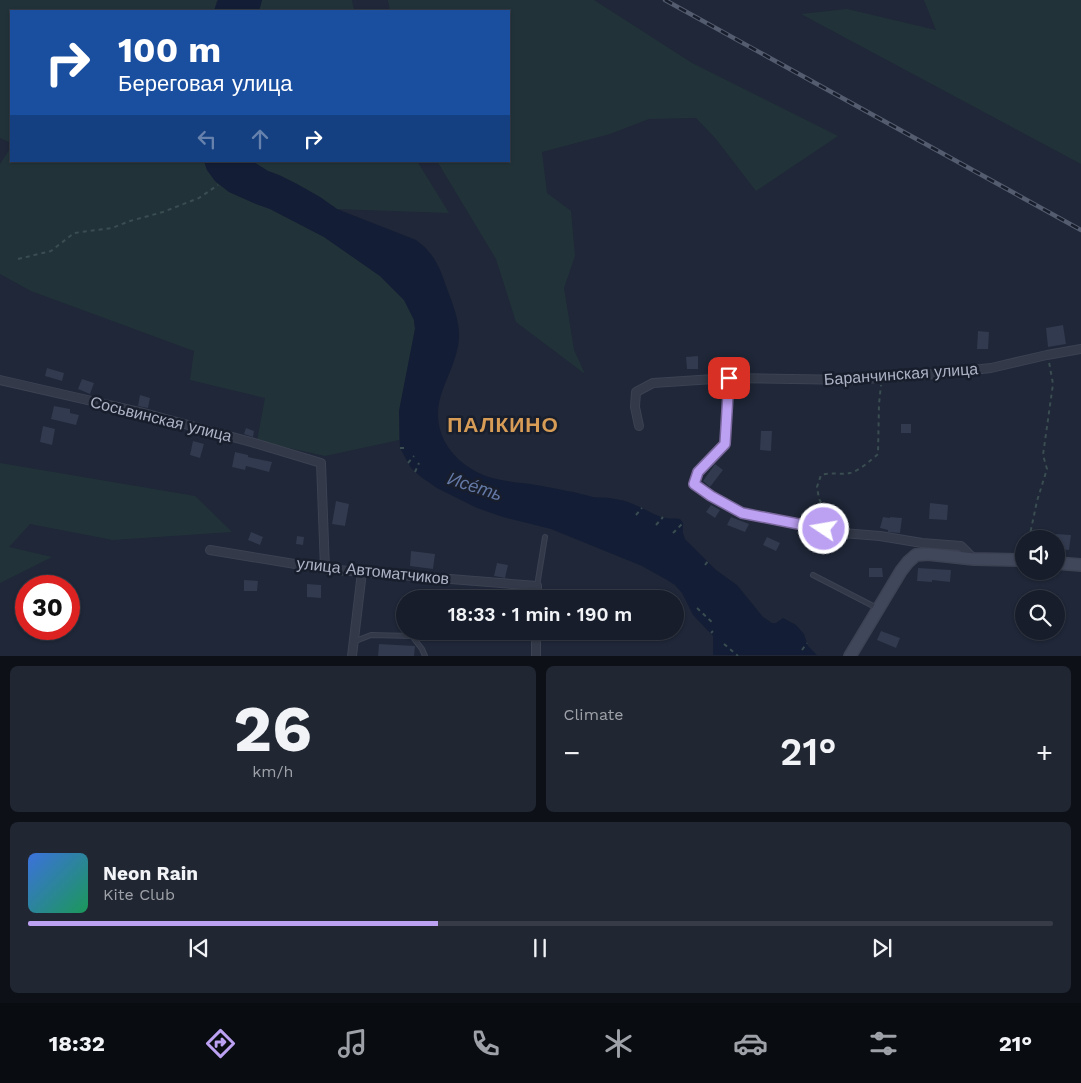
<!DOCTYPE html>
<html lang="en">
<head>
<meta charset="utf-8">
<style>
	body { margin:0; font-family:"Work Sans",sans-serif; background:#202632; color:#f1f3f6; height:100vh; display:flex; flex-direction:column; font-size:19px; white-space:nowrap }
	* { box-sizing:border-box; margin:0 }
	p { font-size:16px; color:#9ea2a8 }
	.icon { flex:none; width:28px; height:28px; fill:none; stroke:currentColor; stroke-width:2; stroke-linecap:round; stroke-linejoin:round }
	.map { position:relative; height:656px; overflow:hidden }
	.side { display:flex; flex-direction:column; gap:10px; padding:10px; background:#0d1017; flex:1 }
	.side>* { flex:none }
	.top-card { position:absolute; left:10px; top:10px; width:500px; height:152px; border-radius:0px; box-shadow:0 1px 4px #0004,0 0 0 1px #363b47; background:#1a4fa0; color:#fff; overflow:hidden }
	.buttons { position:absolute; left:1015px; top:530px; display:grid; gap:10px }
	.buttons a { display:grid; place-items:center; width:50px; height:50px; border-radius:50%; background:#171d2a; box-shadow:0 1px 4px #0004,0 0 0 1px #363b47; font-size:25px }
	.speed { position:absolute; left:15px; top:575px; display:flex; gap:10px; font-size:25px; font-weight:700; text-align:center }
	.speed>* { display:grid; place-content:center; width:65px; height:65px; border-radius:50%; background:#171d2a; box-shadow:0 1px 4px #0004,0 0 0 1px #363b47; line-height:1 }
	.speed .limit { border:8px solid #d22; background:#fff; color:#111 }
	.pin { position:absolute; display:grid; place-items:center; width:42px; height:42px; color:#fff; margin:-21px; border-radius:10px; box-shadow:0 2px 8px #0006 }
	.me { position:absolute; width:55px; margin:-28px; rotate:282deg; stroke-linejoin:round; filter:drop-shadow(0 0 4px #0008) }
	.turn { display:flex; align-items:center; gap:18px; height:105px; padding:0 25px; font-size:22px }
	.turn .icon { width:65px; height:65px; stroke-width:2.5 }
	.turn b { display:block; font-size:35px; line-height:42px }
	.lanes { display:flex; align-items:center; height:48px; padding:0 25px; background:#0003; justify-content:center; gap:25px; direction:ltr }
	.lanes .off { opacity:.35 }
	.big { font-size:38px; font-weight:600; line-height:1.1 }
	.side .tile { flex:1; display:flex; flex-direction:column; justify-content:center; gap:8px; min-width:0; padding:0 18px; border-radius:8px; background:#202632 }
	.side .dial { align-items:center; gap:0 }
	.dial b { font-size:65px; line-height:1 }
	.song { display:flex; align-items:center; gap:15px }
	.cover { width:60px; height:60px; border-radius:8px; background:linear-gradient(135deg,hsl(220 70% 55%),hsl(150 70% 35%)) }
	.played { height:5px; border-radius:2px; background:linear-gradient(90deg,#bca0f2 40%,#363b47 40%) }
	.keys { display:flex; justify-content:space-around; direction:ltr }
	.heat { display:flex; justify-content:space-between; align-items:center; font-size:28px; direction:ltr }
	.side .tiles { flex:1; display:grid; gap:10px; grid-template-columns:1fr 1fr }
	.tile:last-child { grid-column:span 2 }
	.trip { position:absolute; left:396px; top:590px; width:288px; height:50px; border-radius:25px; background:#171d2a; box-shadow:0 1px 4px #0004,0 0 0 1px #363b47; font-weight:600; line-height:50px; text-align:center }
	.tab-bar { display:flex; height:80px; justify-content:space-around; align-items:center; background:#090c11; color:#9ea2a8 }
	.tab-bar .icon { width:35px; height:35px }
	.tab-bar .current { color:#bca0f2 }
	.tab-bar b { font-size:22px; color:#f1f3f6 }
	.map>svg:first-child { display:block }
	.green { fill:#213339 }
	.water { fill:#131d35 }
	.building { fill:#313a4f }
	.lines { fill:none; stroke-linecap:round; stroke-linejoin:round }
	.lane-casing { stroke:#3c4252; stroke-width:6 }
	.street-casing { stroke:#3c4252; stroke-width:10 }
	.secondary-casing { stroke:#3c4252; stroke-width:14 }
	.path { stroke:#3a4d51; stroke-width:2; stroke-dasharray:4 4; stroke-linecap:butt }
	.lane { stroke:#333948; stroke-width:4 }
	.street { stroke:#333948; stroke-width:8 }
	.secondary { stroke:#40475b; stroke-width:11 }
	.rail-casing { stroke:#545c6f; stroke-width:4.5 }
	.rail { stroke:#181e2c; stroke-width:2.5; stroke-dasharray:8; stroke-linecap:butt }
	.route-casing { stroke:#7a689d; stroke-width:12 }
	.route { stroke:#bca0f2; stroke-width:9 }
	.labels { text-anchor:middle; dominant-baseline:central; stroke-width:5; stroke-linejoin:round; paint-order:stroke }
	.street-label { font-size:16px; fill:#adb3c5; stroke:#181e2c }
	.water-label { font-size:18px; font-style:italic; fill:#6479a6; stroke:#181e2c }
	.district-label { font-size:21px; font-weight:bold; letter-spacing:1px; fill:#d79c56; stroke:#181e2c }
</style>
</head>
<body>
<div class="map">
<svg width="1081" height="656" viewBox="0 0 1081 656">
	<rect width="100%" height="100%" fill="#1f2738"/>
	<!-- green -->
	<g class="green">
		<polygon points="0,0 217,0 214,11 11,11 11,143 0,138"/>
		<polygon points="262,0 352,0 353,6 355,11 259,11"/>
		<polygon points="388,0 594,0 692,63 838,136 756,191 716,139 696,118 649,119 610,134 542,152 547,193 571,211 575,256 564,288 574,350 585,374 516,322 496,259 437,161 509,161 509,11 390,11"/>
		<polygon points="924,0 1081,0 1081,164 801,14 847,9 936,30"/>
		<polygon points="11,147 11,161 204,161 207,170 215,181 229,192 256,204 270,209 324,237 380,276 404,300 414,320 415,329 399,411 399,440 325,456 257,441 265,398 190,380 194,351 31,291 0,274 0,164"/>
		<polygon points="252,161 417,161 449,213 337,209 320,197 297,184 279,175 268,171"/>
		<polygon points="0,463 195,496 232,532 113,540 30,524 9,547 52,557 0,583"/>
	</g>
	<!-- water -->
	<g class="water">
		<polygon points="218,0 262,0 259,11 214,11"/>
		<path d="M204,161h48l16,10 11,4 18,9 23,13 17,12 79,31c17,12 24,27 30,46 6,16 14,35 13,52 -1,20 -12,38 -18,57 -10,32 6,61 34,76 18,10 35,10 55,13 12,2 25,4 37,7 9,1 17,4 26,6 7,1 15,0 22,2 17,2 31,12 46,18 6,2 13,1 19,2l3,4v10l2,6 31,31 21,15 26,32 9,6h4l7,-5 13,7 8,9 4,12 9,9h-104v-19l-20,-21 -11,-22 -7,-8 -8,-5 -25,-14 -91,-37 -48,-12 -26,-9 -40,-20 -16,-11 -10,-9 -11,-20 -1,-37 16,-82 -1,-9 -10,-20 -24,-24 -56,-39 -54,-28 -14,-5 -27,-12 -14,-11 -8,-11z"/>
	</g>
	<!-- building -->
	<g class="building">
		<polygon points="1063,325 1066,344 1048,347 1046,328"/>
		<polygon points="978,331 989,332 988,349 977,349"/>
		<polygon points="698,356 698,369 687,369 686,357"/>
		<polygon points="47,368 64,373 62,381 45,376"/>
		<polygon points="82,379 94,383 90,394 78,389"/>
		<polygon points="140,395 150,398 148,408 138,406"/>
		<polygon points="54,406 70,409 70,413 79,415 76,425 51,419"/>
		<rect x="901" y="424" width="10" height="9"/>
		<polygon points="43,426 55,429 52,445 40,442"/>
		<polygon points="246,428 254,431 253,437 244,434"/>
		<polygon points="761,431 772,431 771,451 760,450"/>
		<polygon points="193,441 204,444 200,458 190,455"/>
		<polygon points="235,452 248,455 248,457 272,462 269,472 246,466 245,470 232,467"/>
		<polygon points="715,464 723,470 710,487 703,481"/>
		<polygon points="336,501 349,504 345,526 332,524"/>
		<polygon points="930,503 948,505 947,520 929,519"/>
		<polygon points="711,505 720,510 715,518 706,512"/>
		<polygon points="731,517 749,524 745,532 727,525"/>
		<polygon points="883,517 890,518 890,517 902,518 900,533 888,532 888,530 880,528"/>
		<polygon points="251,532 263,537 260,545 248,540"/>
		<polygon points="1056,534 1071,535 1069,550 1056,549"/>
		<polygon points="297,536 304,537 303,545 296,544"/>
		<polygon points="767,537 780,543 776,551 763,545"/>
		<polygon points="411,551 435,554 433,569 410,566"/>
		<polygon points="497,563 508,565 505,578 494,576"/>
		<polygon points="869,568 882,568 883,577 869,577"/>
		<polygon points="918,568 951,570 950,582 932,580 932,582 917,581"/>
		<polygon points="244,580 258,581 257,591 244,591"/>
		<polygon points="307,584 321,585 321,598 307,597"/>
		<polygon points="418,589 433,590 433,591 457,591 456,599 418,599"/>
		<polygon points="881,631 900,638 896,648 877,640"/>
		<polygon points="379,644 415,646 414,656 378,656"/>
	</g>
	<g class="lines">
		<defs>
			<g id="lane">
				<polyline points="813,575 877,608"/>
				<polyline points="537,586 545,537"/>
				<polyline points="353,642 371,635 412,636 422,649 425,656"/>
			</g>
			<g id="street">
				<polyline points="729,378 725,444 698,472 694,484 711,496 742,513 770,518 842,533 880,536 922,543 961,546 974,559"/>
				<polyline points="0,380 140,412 251,442 321,463 325,569"/>
				<polyline points="639,426 635,407 636,392 653,383 729,378 852,380 935,374 991,368 1047,355 1081,349"/>
				<polyline points="210,550 325,569 537,586 537,599"/>
				<polyline points="536,631 536,656"/>
				<polyline points="352,656 362,572"/>
			</g>
			<g id="secondary">
				<polyline points="1056,563 1081,565"/>
				<polyline points="850,656 901,571 908,562 916,555 928,554 974,559 1024,560"/>
			</g>
		</defs>
		<!-- lane casing -->
		<use href="#lane" class="lane-casing"/>
		<!-- street casing -->
		<use href="#street" class="street-casing"/>
		<!-- secondary casing -->
		<use href="#secondary" class="secondary-casing"/>
		<!-- path -->
		<g class="path">
			<polyline points="18,259 51,251 74,233 112,228 130,221 163,212 199,198 218,185"/>
			<polyline points="400,448 404,448 404,445"/>
			<polyline points="408,463 414,456"/>
			<polyline points="415,472 419,463"/>
			<polyline points="636,515 642,508"/>
			<path d="M834,523l-15,-24 -2,-12 4,-12c10,-3 20,0 29,-2 9,-2 21,-13 28,-19l1,-50 2,-19"/>
			<polyline points="656,525 663,517"/>
			<polyline points="673,533 683,523"/>
			<polyline points="1029,539 1037,501 1047,469 1043,455 1053,384 1049,362"/>
			<polyline points="705,565 708,561"/>
			<polyline points="697,608 714,624"/>
			<polyline points="711,633 713,631"/>
			<polyline points="724,644 738,656"/>
			<polyline points="802,650 807,643"/>
		</g>
		<!-- lane -->
		<use href="#lane" class="lane"/>
		<!-- street -->
		<use href="#street" class="street"/>
		<!-- secondary -->
		<use href="#secondary" class="secondary"/>
		<defs>
			<polyline id="rail" points="665,0 1081,230"/>
		</defs>
		<!-- rail casing -->
		<use href="#rail" class="rail-casing"/>
		<!-- rail -->
		<use href="#rail" class="rail"/>
	</g>
	<g class="lines">
		<defs>
			<polyline id="route" points="729,378 725,444 698,472 694,484 711,496 742,513 824,529"/>
		</defs>
		<!-- route casing -->
		<use href="#route" class="route-casing"/>
		<!-- route -->
		<use href="#route" class="route"/>
	</g>
	<g class="labels">
		<!-- street labels -->
		<g class="street-label">
			<text transform="translate(901 374) rotate(-4)">Баранчинская улица</text>
			<text transform="translate(161 419) rotate(14)">Сосьвинская улица</text>
			<text transform="translate(373 571) rotate(6)">улица Автоматчиков</text>
		</g>
		<!-- water labels -->
		<g class="water-label">
			<text transform="translate(475 486) rotate(18)">Исе́ть</text>
		</g>
		<!-- district labels -->
		<g class="district-label">
			<text x="503" y="424">ПАЛКИНО</text>
		</g>
	</g>
</svg>
<div class="buttons">
<a><svg class="icon" aria-label="sound" viewBox="0 0 24 24"><path d="M4 9h4l5-4v14l-5-4H4zM17 9q2 3 0 6"/></svg></a>
<a><svg class="icon" aria-label="search" viewBox="0 0 24 24"><circle cx="10" cy="10" r="6"/><path d="M15 15l6 6"/></svg></a>
</div>
<div class="speed"><div class="limit">30</div></div>
<div class="pin" style="left:729px;top:378px;background:#d93025"><svg class="icon" aria-label="arrive" viewBox="0 0 24 24"><path d="M6 21V4h12l-3 4 3 4H6"/></svg></div>
<svg class="me" style="left:824px;top:529px" viewBox="-20 -20 40 40"><circle r="17" fill="#bca0f2" stroke="#fff" stroke-width="3"/><path d="M0-11L8 9 0 5-8 9z" fill="#fff"/></svg>
<div class="trip">18:33 · 1 min · 190 m</div>
<div class="top-card">
<div class="turn"><svg class="icon" aria-label="right" viewBox="0 0 24 24"><path d="M7 20v-9h11M14 6l5 5-5 5"/></svg><div><b>100 m</b>Береговая улица</div></div>
<div class="lanes"><svg class="icon off" aria-label="left" viewBox="0 0 24 24"><path d="M17 20v-9H6M10 6l-5 5 5 5"/></svg><svg class="icon off" aria-label="ahead" viewBox="0 0 24 24"><path d="M12 20V5M6 11l6-6 6 6"/></svg><svg class="icon" aria-label="right" viewBox="0 0 24 24"><path d="M7 20v-9h11M14 6l5 5-5 5"/></svg></div>
</div>
</div>
<section class="side">
<div class="tiles">
<div class="tile dial"><b>26</b><p>km/h</p></div>
<div class="tile"><p>Climate</p>
<div class="heat"><a>−</a><b class="big">21°</b><a>+</a></div>
</div>
<div class="tile">
<div class="song"><i class="cover"></i><div><b>Neon Rain</b><p>Kite Club</p></div></div>
<div class="played"></div>
<div class="keys"><svg class="icon" aria-label="previous" viewBox="0 0 24 24"><path d="M18 5L8 12l10 7zM5 5v14"/></svg><svg class="icon" aria-label="pause" viewBox="0 0 24 24"><path d="M8 5v14M16 5v14"/></svg><svg class="icon" aria-label="next" viewBox="0 0 24 24"><path d="M6 5l10 7-10 7zM19 5v14"/></svg></div>
</div>
</div>
</section>
<nav class="tab-bar">
<b>18:32</b>
<svg class="icon current" aria-label="directions" viewBox="0 0 24 24"><path d="M12 3l9 9-9 9-9-9zM9 14v-3h6M13 9l2 2-2 2"/></svg>
<svg class="icon" aria-label="music" viewBox="0 0 24 24"><path d="M9 18V5l10-2v13"/><circle cx="6" cy="18" r="3"/><circle cx="16" cy="16" r="3"/></svg>
<svg class="icon" aria-label="phone" viewBox="0 0 24 24"><path d="M5 4h4l2 5-3 2q2 4 5 5l2-3 5 2v4C11 20 4 13 5 4z"/></svg>
<svg class="icon" aria-label="climate" viewBox="0 0 24 24"><path d="M12 3v18M4 7l16 10M4 17L20 7"/></svg>
<svg class="icon" aria-label="car" viewBox="0 0 24 24"><path d="M5 17H2v-5l4-1 3-4h7l3 4 3 1v5h-3M9 17h6M6 11h13"/><circle cx="7" cy="17" r="2"/><circle cx="17" cy="17" r="2"/></svg>
<svg class="icon" aria-label="filters" viewBox="0 0 24 24"><path d="M4 7h16M4 17h16"/><circle cx="9" cy="7" r="2"/><circle cx="15" cy="17" r="2"/></svg>
<b>21°</b>
</nav>
</body>
</html>
